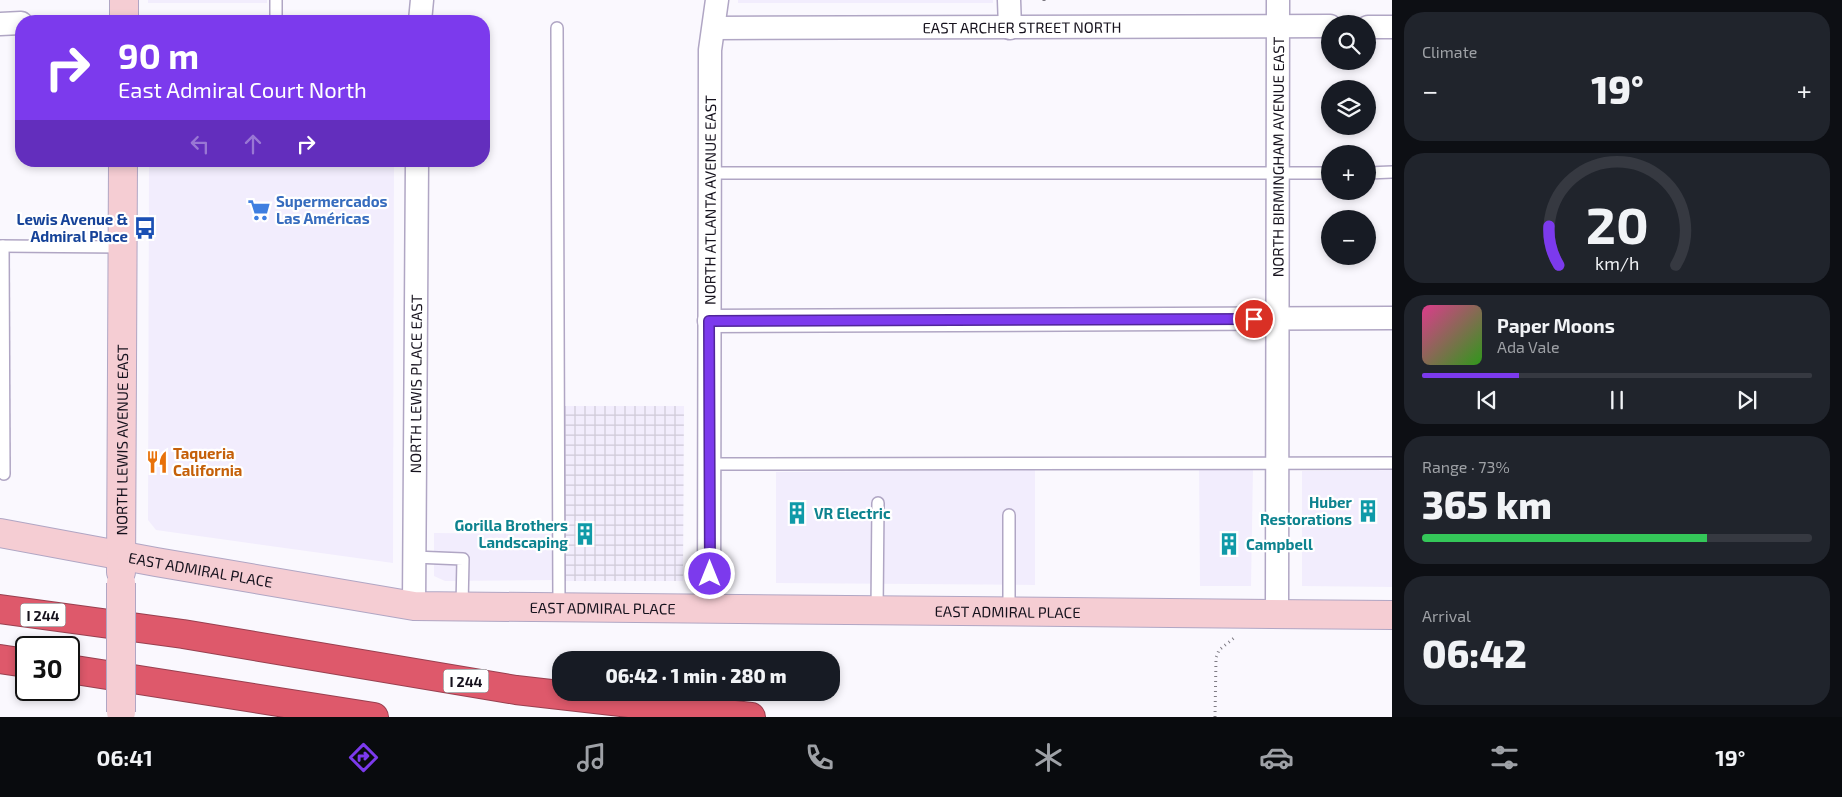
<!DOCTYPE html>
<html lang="en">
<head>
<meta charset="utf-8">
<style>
	body { margin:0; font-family:"Exo 2",sans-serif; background:#20242c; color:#f1f3f6; height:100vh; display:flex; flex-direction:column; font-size:19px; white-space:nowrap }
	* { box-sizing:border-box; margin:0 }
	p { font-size:16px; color:#9ea1a6 }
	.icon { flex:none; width:28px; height:28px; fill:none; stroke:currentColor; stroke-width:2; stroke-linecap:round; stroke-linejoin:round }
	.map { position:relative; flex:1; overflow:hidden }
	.sheet { display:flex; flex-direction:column; gap:12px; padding:12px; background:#0d0f14; width:450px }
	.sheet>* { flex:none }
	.guide { position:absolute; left:15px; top:15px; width:475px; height:152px; border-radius:20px; box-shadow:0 2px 8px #0003; background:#7c3aed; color:#fff; overflow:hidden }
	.buttons { position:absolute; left:1321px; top:15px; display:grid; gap:10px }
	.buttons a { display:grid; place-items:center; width:55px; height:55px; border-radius:50%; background:#171b24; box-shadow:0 2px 8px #0003; font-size:25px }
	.speed { position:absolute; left:15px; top:636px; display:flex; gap:10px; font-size:25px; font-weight:700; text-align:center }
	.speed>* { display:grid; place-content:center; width:65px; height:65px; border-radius:50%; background:#171b24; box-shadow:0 2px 8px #0003; line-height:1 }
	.speed .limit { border:2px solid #111; border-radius:8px; background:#fff; color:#111 }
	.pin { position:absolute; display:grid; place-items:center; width:42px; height:42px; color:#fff; margin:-21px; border:2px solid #fff; border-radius:50%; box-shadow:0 1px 5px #0007 }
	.me { position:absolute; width:55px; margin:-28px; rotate:0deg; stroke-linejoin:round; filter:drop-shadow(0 0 4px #0008) }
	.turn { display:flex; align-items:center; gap:18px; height:105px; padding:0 20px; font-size:22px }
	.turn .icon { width:65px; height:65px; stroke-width:2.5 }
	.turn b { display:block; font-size:35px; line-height:42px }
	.lanes { display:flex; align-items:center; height:48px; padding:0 20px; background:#0003; justify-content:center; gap:25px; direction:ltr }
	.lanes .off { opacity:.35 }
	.big { font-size:38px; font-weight:800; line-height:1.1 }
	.sheet .card { flex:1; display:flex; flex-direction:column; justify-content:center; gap:8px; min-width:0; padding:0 18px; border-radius:20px; background:#20242c }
	.sheet .dial { align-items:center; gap:0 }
	.dial svg { height:130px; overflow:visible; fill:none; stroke:#363941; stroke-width:7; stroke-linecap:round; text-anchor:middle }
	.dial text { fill:#f1f3f6; stroke:none }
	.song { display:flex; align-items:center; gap:15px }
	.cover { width:60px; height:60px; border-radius:8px; background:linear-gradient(135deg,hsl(330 70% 55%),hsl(110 70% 35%)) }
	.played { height:5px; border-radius:2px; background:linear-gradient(90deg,#7c3aed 25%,#363941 25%) }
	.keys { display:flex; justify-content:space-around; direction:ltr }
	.heat { display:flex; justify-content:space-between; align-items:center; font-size:28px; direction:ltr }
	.charge { height:8px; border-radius:4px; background:linear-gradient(90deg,#34c759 73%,#363941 0) }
	.trip { position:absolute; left:552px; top:651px; width:288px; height:50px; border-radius:20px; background:#171b24; box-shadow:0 2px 8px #0003; font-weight:800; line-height:50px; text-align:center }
	.tab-bar { display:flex; height:80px; justify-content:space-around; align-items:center; background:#090b0e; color:#9ea1a6 }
	.tab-bar .icon { width:35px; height:35px }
	.tab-bar .on { color:#7c3aed }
	.tab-bar b { font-size:22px; color:#f1f3f6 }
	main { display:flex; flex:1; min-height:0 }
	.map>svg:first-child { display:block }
	.built { fill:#f2edfd }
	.industrial { fill:url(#industrial-grid) }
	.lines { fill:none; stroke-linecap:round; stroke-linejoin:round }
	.service-casing { stroke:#b0a6c4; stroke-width:14 }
	.minor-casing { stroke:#b0a6c4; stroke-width:25 }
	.secondary-casing { stroke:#b0a6c4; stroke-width:30 }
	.motorway-casing { stroke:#984050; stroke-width:30 }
	.path { stroke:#7d7a83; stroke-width:3; stroke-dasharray:1 4; stroke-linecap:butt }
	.service { stroke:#fff; stroke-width:11 }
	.minor { stroke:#fff; stroke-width:22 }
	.secondary { stroke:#f5cdd3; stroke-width:28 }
	.motorway { stroke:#de596b; stroke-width:28 }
	.secondary-bridge-casing { stroke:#b0a6c4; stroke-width:30; stroke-linecap:butt }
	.secondary-bridge { stroke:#f5cdd3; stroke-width:28 }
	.route-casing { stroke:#51269a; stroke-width:12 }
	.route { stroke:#7c3aed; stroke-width:9 }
	.labels { text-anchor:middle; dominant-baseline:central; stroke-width:4.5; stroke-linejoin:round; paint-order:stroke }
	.shield { fill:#fff; stroke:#5c5961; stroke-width:1 }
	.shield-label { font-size:14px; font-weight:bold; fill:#16121d }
	.street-label { font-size:15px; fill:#16121d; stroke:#fff }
	.shop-label { font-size:15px; font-weight:bold; fill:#366cbe; stroke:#fff; text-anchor:start }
	.transit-label { font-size:15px; font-weight:bold; fill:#164399; stroke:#fff; text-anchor:end }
	.food-label { font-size:15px; font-weight:bold; fill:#c56008; stroke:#fff; text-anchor:start }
	.culture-label { font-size:15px; font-weight:bold; fill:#0d838f; stroke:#fff; text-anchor:end }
</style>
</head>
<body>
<main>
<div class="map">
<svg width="1392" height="717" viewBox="0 0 1392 717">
	<defs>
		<pattern id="industrial-grid" width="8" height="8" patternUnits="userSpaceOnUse" patternTransform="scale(1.25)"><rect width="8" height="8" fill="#f2edfd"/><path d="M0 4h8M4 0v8" fill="none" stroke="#cfcad8"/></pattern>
	</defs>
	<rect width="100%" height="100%" fill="#faf8fe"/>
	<!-- built -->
	<g class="built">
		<rect x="148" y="0" width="119" height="3"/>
		<rect x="738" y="0" width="255" height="3"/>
		<polygon points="149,161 394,161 393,563 156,530 148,520"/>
		<polygon points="1035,470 1035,585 776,583 776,472"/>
		<polygon points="1199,470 1253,470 1251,586 1200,586"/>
		<polygon points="1392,470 1392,587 1302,586 1302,471"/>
		<polygon points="434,533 554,534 554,580 445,581 434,576"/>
	</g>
	<!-- industrial -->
	<polygon class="industrial" points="565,406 684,406 683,581 565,581"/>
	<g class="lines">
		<defs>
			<g id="service">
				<polyline points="276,0 276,21"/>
				<polyline points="557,28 559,608"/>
				<polyline points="710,173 1330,173"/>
				<polyline points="1368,173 1392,172"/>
				<polyline points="0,246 123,247"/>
				<polyline points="3,246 4,474"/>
				<polyline points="709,464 1392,463"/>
				<polyline points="1009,515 1009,612"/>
				<polyline points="414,557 463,559 462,606"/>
				<polyline points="877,611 878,503"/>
			</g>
			<g id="minor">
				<polyline points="1009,0 1010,28"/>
				<polyline points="420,21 422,0"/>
				<polyline points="0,24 21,23"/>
				<polyline points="1368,27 1392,27"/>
				<path id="s1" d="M714,28l616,-2"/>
				<polyline points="709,321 1392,318"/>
				<path id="s2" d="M414,606l3,-445"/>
				<path id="s3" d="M709,610l1,-560 7,-50"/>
				<path id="s4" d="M1277,615l1,-615"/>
			</g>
			<g id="secondary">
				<polyline points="124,0 124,21"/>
				<path id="s5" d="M0,533l156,29 258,44 978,9"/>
				<path id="s6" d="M121,572l2,-411"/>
			</g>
			<g id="motorway">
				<polyline points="0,609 183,634 516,690 751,717"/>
				<polyline points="0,659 26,663"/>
				<polyline points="69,669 374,717"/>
			</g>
		</defs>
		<!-- service casing -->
		<use href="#service" class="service-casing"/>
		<!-- minor casing -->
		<use href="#minor" class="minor-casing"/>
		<!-- secondary casing -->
		<use href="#secondary" class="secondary-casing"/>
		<!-- motorway casing -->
		<use href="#motorway" class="motorway-casing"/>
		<!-- path -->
		<g class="path">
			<polyline points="1044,0 1044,2"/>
			<polyline points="1215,717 1216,658 1219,650 1234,638"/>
		</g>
		<!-- service -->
		<use href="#service" class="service"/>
		<!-- minor -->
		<use href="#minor" class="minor"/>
		<!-- secondary -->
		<use href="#secondary" class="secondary"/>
		<!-- motorway -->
		<use href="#motorway" class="motorway"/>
		<defs>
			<polyline id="secondary-bridge" points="121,712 121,583"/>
		</defs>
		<!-- secondary-bridge casing -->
		<use href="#secondary-bridge" class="secondary-bridge-casing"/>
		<!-- secondary-bridge -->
		<use href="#secondary-bridge" class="secondary-bridge"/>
	</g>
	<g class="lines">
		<defs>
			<polyline id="route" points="710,574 709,321 1254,319"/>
		</defs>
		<!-- route casing -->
		<use href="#route" class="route-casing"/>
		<!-- route -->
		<use href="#route" class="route"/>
	</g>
	<!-- icons -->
	<defs>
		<symbol id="supermarket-bare" viewBox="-9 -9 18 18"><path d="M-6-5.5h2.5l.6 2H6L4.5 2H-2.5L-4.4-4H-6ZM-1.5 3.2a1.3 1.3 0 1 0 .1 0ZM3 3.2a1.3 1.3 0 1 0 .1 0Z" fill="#3f7fe0" stroke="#fff" stroke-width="2.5" paint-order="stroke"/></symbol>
		<symbol id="bus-bare" viewBox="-9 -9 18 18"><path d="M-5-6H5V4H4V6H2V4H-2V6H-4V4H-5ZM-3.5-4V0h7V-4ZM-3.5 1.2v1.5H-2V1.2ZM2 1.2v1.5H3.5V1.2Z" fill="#1a4fb4" stroke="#fff" stroke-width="2.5" paint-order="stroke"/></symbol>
		<symbol id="restaurant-bare" viewBox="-9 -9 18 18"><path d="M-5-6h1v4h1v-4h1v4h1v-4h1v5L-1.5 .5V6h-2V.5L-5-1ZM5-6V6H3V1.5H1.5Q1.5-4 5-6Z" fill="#e8710a" stroke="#fff" stroke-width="2.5" paint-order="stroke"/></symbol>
		<symbol id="building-bare" viewBox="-9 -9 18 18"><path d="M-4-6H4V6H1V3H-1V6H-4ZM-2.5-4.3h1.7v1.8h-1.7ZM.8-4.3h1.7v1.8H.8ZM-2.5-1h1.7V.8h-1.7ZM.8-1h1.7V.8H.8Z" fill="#0f9aa8" stroke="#fff" stroke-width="2.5" paint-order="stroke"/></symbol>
	</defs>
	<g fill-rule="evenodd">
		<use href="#supermarket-bare" x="243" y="194" width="32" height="32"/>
		<use href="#bus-bare" x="129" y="212" width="32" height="32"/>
		<use href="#restaurant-bare" x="141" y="446" width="32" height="32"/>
		<use href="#building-bare" x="1352" y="495" width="32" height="32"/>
		<use href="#building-bare" x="781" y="497" width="32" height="32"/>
		<use href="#building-bare" x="569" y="518" width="32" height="32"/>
		<use href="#building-bare" x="1213" y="528" width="32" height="32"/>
	</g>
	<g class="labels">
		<!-- shield labels -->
		<g class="shield">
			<rect x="20.5" y="603.5" width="45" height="23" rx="4"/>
			<rect x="443.5" y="669.5" width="45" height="23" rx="4"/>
		</g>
		<g class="shield-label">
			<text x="43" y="615">I 244</text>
			<text x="466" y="681">I 244</text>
		</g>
		<!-- street labels -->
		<g class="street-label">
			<text stroke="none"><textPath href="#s1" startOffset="308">EAST ARCHER STREET NORTH</textPath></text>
			<text stroke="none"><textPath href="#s4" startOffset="458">NORTH BIRMINGHAM AVENUE EAST</textPath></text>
			<text stroke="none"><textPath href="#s3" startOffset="410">NORTH ATLANTA AVENUE EAST</textPath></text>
			<text stroke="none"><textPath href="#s2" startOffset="222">NORTH LEWIS PLACE EAST</textPath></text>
			<text stroke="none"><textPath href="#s6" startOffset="132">NORTH LEWIS AVENUE EAST</textPath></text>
			<text stroke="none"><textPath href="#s5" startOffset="204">EAST ADMIRAL PLACE</textPath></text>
			<text stroke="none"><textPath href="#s5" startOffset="609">EAST ADMIRAL PLACE</textPath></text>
			<text stroke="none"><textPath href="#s5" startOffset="1014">EAST ADMIRAL PLACE</textPath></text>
		</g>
		<!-- shop labels -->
		<g class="shop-label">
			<text x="276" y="201">Supermercados<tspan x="276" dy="17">Las Américas</tspan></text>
		</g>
		<!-- transit labels -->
		<g class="transit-label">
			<text x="128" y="219">Lewis Avenue &amp;<tspan x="128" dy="17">Admiral Place</tspan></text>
		</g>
		<!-- food labels -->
		<g class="food-label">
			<text x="173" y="453">Taqueria<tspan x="173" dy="17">California</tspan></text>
		</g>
		<!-- culture labels -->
		<g class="culture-label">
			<text x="1352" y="502">Huber<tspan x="1352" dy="17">Restorations</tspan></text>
			<text x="814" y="513" text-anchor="start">VR Electric</text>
			<text x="568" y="525">Gorilla Brothers<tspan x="568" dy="17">Landscaping</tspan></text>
			<text x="1246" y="544" text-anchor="start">Campbell</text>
		</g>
	</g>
</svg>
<div class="buttons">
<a><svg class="icon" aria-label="search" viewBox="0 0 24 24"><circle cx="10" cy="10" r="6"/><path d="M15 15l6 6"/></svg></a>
<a><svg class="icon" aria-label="layers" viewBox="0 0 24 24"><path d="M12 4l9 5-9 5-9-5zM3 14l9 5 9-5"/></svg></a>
<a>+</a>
<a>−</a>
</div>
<div class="speed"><div class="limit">30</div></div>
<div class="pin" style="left:1254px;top:319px;background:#d93025"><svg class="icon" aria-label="arrive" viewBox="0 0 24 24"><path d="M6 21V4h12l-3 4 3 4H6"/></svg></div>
<svg class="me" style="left:710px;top:574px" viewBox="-20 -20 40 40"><circle r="17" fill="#7c3aed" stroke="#fff" stroke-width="3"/><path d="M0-11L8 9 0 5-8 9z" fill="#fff"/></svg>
<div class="trip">06:42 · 1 min · 280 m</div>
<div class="guide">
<div class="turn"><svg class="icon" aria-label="right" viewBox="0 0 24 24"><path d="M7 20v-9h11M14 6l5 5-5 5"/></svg><div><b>90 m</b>East Admiral Court North</div></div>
<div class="lanes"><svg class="icon off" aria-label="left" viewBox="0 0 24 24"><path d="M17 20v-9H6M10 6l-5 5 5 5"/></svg><svg class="icon off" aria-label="ahead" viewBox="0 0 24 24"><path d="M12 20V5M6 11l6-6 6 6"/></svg><svg class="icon" aria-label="right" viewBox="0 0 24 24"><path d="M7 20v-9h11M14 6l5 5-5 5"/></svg></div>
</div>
</div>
<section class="sheet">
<div class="card"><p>Climate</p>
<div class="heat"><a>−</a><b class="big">19°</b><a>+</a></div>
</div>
<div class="card dial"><svg viewBox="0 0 100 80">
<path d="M14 69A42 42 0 1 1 86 69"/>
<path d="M14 69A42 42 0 0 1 8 45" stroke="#7c3aed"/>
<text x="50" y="56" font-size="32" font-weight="700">20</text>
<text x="50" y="72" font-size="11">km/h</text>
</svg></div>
<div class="card">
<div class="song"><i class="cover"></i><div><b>Paper Moons</b><p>Ada Vale</p></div></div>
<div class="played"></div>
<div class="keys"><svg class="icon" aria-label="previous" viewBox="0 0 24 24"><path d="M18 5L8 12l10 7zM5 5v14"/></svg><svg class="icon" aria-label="pause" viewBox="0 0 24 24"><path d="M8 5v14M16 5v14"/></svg><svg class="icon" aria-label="next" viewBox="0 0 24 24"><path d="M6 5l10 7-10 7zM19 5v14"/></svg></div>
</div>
<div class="card"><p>Range · 73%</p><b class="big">365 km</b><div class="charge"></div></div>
<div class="card"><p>Arrival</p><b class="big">06:42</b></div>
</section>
</main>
<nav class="tab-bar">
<b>06:41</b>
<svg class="icon on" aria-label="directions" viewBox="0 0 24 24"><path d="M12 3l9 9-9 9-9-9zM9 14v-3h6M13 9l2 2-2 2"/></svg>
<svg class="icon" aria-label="music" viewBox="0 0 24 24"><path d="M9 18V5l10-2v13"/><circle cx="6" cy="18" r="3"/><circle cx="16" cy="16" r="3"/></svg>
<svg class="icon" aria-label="phone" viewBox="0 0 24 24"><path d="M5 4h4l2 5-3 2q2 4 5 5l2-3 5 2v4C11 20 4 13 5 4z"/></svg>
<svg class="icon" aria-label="climate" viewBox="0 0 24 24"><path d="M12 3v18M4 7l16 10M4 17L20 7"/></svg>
<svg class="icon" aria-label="car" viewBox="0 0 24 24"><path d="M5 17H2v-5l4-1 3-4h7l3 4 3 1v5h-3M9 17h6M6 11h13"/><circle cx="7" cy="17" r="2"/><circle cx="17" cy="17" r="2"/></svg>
<svg class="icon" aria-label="filters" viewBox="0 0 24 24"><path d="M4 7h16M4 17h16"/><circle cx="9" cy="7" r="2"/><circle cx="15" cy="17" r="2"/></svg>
<b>19°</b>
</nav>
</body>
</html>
